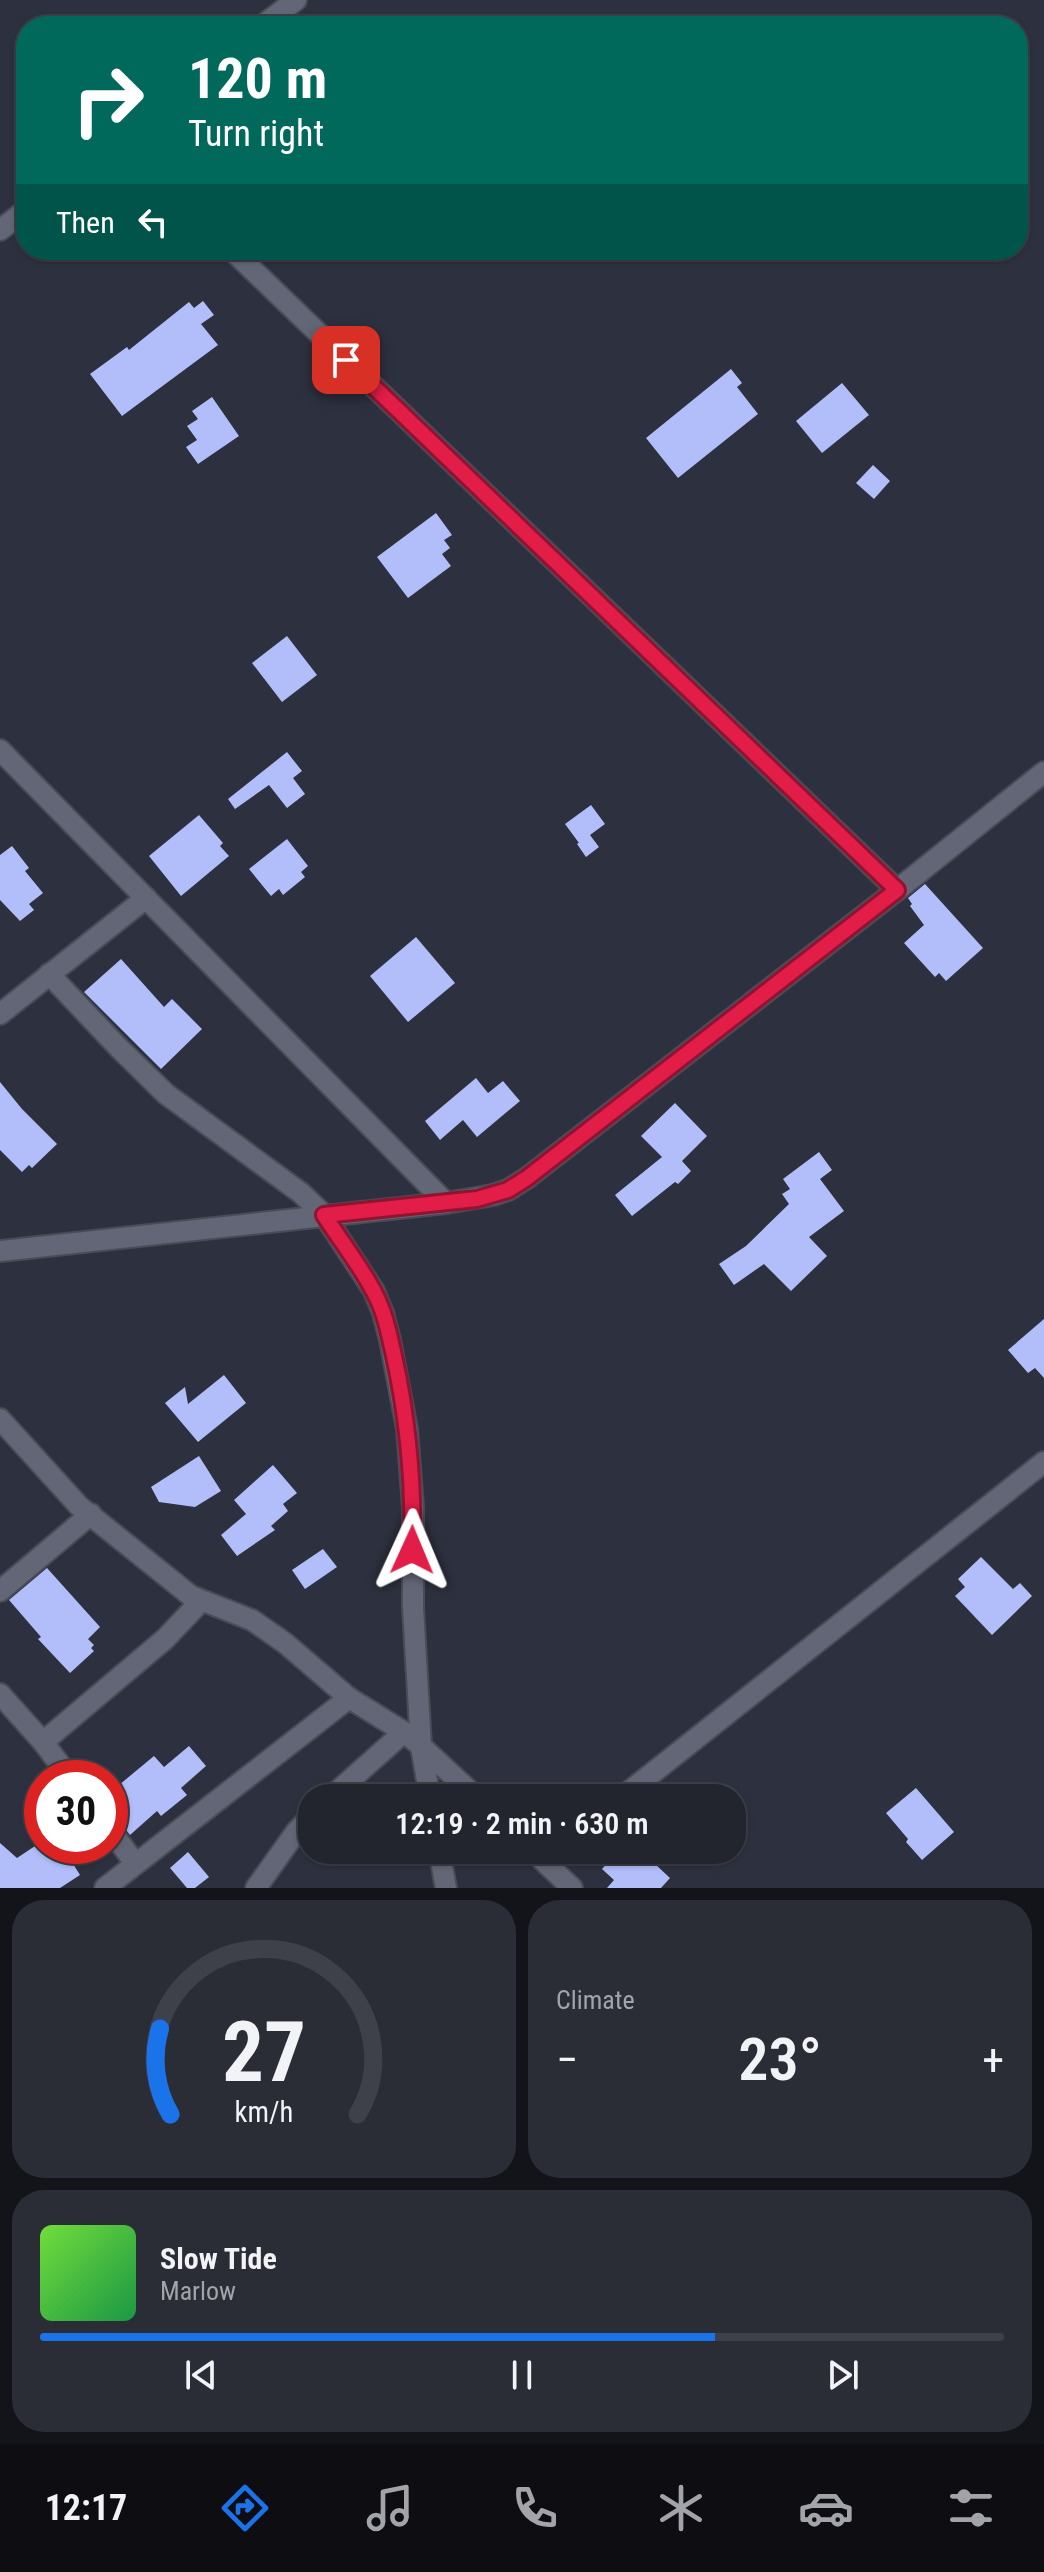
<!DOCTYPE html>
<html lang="en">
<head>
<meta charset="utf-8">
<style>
	body { margin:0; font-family:"Roboto Condensed",sans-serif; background:#2a2c36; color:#f1f3f6; height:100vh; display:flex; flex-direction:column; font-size:30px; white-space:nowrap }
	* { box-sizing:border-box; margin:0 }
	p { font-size:26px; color:#a2a4aa }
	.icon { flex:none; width:44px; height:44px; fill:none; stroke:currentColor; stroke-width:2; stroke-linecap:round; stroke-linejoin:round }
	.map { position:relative; height:1888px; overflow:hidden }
	.details { display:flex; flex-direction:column; gap:12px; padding:12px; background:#131419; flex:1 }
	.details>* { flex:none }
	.guide { position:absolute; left:16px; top:16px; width:1012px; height:244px; border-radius:32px; box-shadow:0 2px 6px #0004,0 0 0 2px #3f414a; background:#00695c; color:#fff; overflow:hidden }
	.speed { position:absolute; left:24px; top:1760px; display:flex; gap:16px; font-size:40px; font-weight:700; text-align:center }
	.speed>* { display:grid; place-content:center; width:104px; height:104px; border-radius:50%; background:#22242e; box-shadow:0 2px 6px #0004,0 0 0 2px #3f414a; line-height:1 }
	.speed .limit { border:12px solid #d22; background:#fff; color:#111 }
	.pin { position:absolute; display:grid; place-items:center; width:68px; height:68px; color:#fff; margin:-34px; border-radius:16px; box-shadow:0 4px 12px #0006 }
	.me { position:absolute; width:88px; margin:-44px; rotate:1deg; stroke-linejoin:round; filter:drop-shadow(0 0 6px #0008) }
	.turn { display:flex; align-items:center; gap:28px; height:168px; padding:0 40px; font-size:36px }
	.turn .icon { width:104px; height:104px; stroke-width:2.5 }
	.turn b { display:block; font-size:56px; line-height:68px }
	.then { display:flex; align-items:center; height:76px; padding:0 40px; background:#0003; gap:16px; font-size:30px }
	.big { font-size:60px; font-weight:600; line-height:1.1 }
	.details .tile { flex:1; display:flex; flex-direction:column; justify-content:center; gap:12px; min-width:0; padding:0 28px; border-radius:32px; background:#2a2c36 }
	.details .dial { align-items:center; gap:0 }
	.dial svg { height:208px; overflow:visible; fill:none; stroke:#3f414a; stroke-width:7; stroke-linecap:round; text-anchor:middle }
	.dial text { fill:#f1f3f6; stroke:none }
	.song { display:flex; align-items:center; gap:24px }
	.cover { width:96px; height:96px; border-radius:12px; background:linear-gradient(135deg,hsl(100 70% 55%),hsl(140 70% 35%)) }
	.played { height:8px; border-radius:4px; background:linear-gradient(90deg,#1a73e8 70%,#3f414a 70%) }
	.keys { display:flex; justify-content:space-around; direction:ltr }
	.heat { display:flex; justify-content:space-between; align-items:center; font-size:44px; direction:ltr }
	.details .tiles { flex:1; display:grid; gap:12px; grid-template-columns:1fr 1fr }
	.tile:last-child { grid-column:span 2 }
	.trip { position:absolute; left:298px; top:1784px; width:448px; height:80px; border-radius:32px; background:#22242e; box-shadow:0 2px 6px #0004,0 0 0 2px #3f414a; font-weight:600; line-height:80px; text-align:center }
	.tab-bar { display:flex; height:128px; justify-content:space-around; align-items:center; background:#0e0e12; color:#a2a4aa }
	.tab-bar .icon { width:56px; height:56px }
	.tab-bar .on { color:#1a73e8 }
	.tab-bar b { font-size:36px; color:#f1f3f6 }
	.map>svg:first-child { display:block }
	.building { fill:#b1befa }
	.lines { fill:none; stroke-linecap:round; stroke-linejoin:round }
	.minor-casing { stroke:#494c57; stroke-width:24 }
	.minor { stroke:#636676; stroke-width:20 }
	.route-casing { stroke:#92132f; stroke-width:20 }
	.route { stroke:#e11d48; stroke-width:14 }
</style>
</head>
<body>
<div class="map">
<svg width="1044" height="1888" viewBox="0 0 1044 1888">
	<rect width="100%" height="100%" fill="#2d303e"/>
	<!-- building -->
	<g class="building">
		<polygon points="203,301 214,315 201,324 218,345 122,416 90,374 127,347 129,350 189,302 194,308"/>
		<polygon points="731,369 742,383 737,387 758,414 678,478 646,438"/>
		<polygon points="842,383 869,415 822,453 796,421"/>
		<polygon points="212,397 239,436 198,464 186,447 197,440 187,426 198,419 192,411"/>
		<polygon points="873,465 890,481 874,499 856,483"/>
		<polygon points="436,513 452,535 444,540 450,548 442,554 451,566 408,598 377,557"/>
		<polygon points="287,636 317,675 282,702 252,663"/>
		<polygon points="287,752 302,771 293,778 305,794 287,808 269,785 235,809 228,799"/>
		<polygon points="591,805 605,824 590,835 599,847 586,857 577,844 587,837 579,843 565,824"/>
		<polygon points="199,815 223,843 220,846 229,856 181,896 149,856"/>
		<polygon points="287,839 308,866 301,872 305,877 283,895 279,889 271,896 249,869"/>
		<polygon points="12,846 29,868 25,871 43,893 29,904 34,910 20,921 0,900 0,855"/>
		<polygon points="925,884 983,948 946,981 939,973 935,977 904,943 924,925 910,906 912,904 908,898"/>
		<polygon points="416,937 455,983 408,1022 370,976"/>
		<polygon points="121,959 164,1007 172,999 202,1029 161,1069 84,992"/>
		<polygon points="476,1078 488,1093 503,1081 520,1101 477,1137 463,1120 440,1140 425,1121"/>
		<polygon points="0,1082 22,1109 57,1144 32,1168 29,1165 22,1172 0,1150"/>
		<polygon points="675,1103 707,1136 682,1161 691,1171 678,1184 675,1182 632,1216 615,1195 662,1157 641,1136"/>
		<polygon points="819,1152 832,1170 820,1179 844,1211 809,1237 827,1256 791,1291 764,1264 734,1285 719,1264 746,1246 789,1204 782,1194 790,1189 783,1179"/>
		<polygon points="1044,1319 1044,1378 1035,1368 1028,1373 1008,1350"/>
		<polygon points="224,1375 246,1403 198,1442 165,1403 185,1387 188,1404"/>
		<polygon points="199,1456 221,1491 195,1507 159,1502 151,1487"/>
		<polygon points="273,1465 297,1493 283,1504 288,1511 271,1526 275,1530 237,1556 221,1535 246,1514 234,1500"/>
		<polygon points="323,1549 337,1567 305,1589 292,1570"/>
		<polygon points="981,1557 1013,1589 1020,1583 1032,1596 992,1635 955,1596 965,1587 958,1579"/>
		<polygon points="47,1568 100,1627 88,1639 94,1645 91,1648 94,1651 70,1673 38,1639 41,1637 9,1600"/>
		<polygon points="189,1746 206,1766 181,1788 187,1795 161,1816 157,1811 130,1835 120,1822 110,1815 110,1775 119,1785 154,1756 164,1767"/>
		<polygon points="916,1788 954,1832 922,1860 906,1842 908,1839 886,1813"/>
		<polygon points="0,1843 17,1858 35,1846 62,1846 80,1875 60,1888 0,1888"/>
		<polygon points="633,1850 640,1850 670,1878 661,1888 607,1888 614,1880 602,1869 618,1851 626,1858"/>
		<polygon points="188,1852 209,1877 195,1888 187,1888 170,1868"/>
	</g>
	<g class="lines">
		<defs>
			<g id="minor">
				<polyline points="262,26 296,0"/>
				<polyline points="0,230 26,210"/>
				<polyline points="232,250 897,890"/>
				<polyline points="0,750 446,1203"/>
				<polyline points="49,974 119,1048 166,1094 301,1193 324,1215 374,1291 383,1313 390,1340 407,1429 413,1507 413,1607 421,1746"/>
				<polyline points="0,1014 146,898"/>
				<polyline points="0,1251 446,1203 493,1195 508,1190 527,1178 897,890 1044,772"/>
				<polyline points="0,1419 79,1506 191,1596 252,1620 285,1643 349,1698 404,1732 421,1746"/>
				<polyline points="0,1591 91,1514"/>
				<polyline points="0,1694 43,1742 70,1778"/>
				<polyline points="43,1742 165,1639 201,1601"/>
				<polyline points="330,1798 404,1732"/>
				<polyline points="430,1798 421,1746 477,1798"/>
				<polyline points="621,1798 1044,1462"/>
				<polyline points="110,1830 135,1863"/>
				<polyline points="439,1850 446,1888"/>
				<polyline points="532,1850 572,1888"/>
				<polyline points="105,1888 349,1698"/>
				<polyline points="256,1888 296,1832 312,1815"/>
			</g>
		</defs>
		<!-- minor casing -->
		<use href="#minor" class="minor-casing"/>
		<!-- minor -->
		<use href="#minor" class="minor"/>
	</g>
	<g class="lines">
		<defs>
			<path id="route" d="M346,360l551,530 -370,288 -19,12 -31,9 -153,16c16,25 36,50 50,77 11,20 15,42 20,64 14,64 20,129 18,194"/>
		</defs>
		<!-- route casing -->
		<use href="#route" class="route-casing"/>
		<!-- route -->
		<use href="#route" class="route"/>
	</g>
</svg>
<div class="speed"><div class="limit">30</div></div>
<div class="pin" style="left:346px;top:360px;background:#d93025"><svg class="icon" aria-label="arrive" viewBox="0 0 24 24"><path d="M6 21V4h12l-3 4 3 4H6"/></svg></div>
<svg class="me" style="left:412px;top:1550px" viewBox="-20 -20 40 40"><path d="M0-17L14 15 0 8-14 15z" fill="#e11d48" stroke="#fff" stroke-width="4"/></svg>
<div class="trip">12:19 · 2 min · 630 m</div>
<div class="guide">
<div class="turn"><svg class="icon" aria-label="right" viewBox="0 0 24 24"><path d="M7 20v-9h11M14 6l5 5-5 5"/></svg><div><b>120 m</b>Turn right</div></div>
<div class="then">Then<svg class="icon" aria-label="left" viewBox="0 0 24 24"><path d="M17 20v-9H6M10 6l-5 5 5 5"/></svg></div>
</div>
</div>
<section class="details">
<div class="tiles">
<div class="tile dial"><svg viewBox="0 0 100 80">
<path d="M14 69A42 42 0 1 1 86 69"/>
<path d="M14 69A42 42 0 0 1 10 36" stroke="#1a73e8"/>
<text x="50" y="56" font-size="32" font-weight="700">27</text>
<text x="50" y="72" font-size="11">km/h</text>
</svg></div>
<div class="tile"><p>Climate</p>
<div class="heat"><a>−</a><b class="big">23°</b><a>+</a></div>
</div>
<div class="tile">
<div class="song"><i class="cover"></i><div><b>Slow Tide</b><p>Marlow</p></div></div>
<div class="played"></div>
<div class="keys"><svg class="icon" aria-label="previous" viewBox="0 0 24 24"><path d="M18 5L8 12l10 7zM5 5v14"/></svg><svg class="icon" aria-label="pause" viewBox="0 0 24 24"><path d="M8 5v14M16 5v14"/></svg><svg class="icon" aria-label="next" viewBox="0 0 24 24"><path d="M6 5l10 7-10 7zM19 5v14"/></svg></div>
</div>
</div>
</section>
<nav class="tab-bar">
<b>12:17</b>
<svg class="icon on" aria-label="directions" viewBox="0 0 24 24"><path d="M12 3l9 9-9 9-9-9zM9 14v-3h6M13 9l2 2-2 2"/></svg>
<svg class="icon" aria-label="music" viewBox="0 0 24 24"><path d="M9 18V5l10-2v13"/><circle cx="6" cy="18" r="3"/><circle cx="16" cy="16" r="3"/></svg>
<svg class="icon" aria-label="phone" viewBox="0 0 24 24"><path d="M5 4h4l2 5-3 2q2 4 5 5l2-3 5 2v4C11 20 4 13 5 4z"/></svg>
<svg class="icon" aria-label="climate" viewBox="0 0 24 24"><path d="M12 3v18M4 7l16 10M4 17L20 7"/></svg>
<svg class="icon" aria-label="car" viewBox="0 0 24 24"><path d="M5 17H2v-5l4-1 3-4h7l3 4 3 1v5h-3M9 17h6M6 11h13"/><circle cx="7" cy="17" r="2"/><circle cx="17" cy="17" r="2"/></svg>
<svg class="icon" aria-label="filters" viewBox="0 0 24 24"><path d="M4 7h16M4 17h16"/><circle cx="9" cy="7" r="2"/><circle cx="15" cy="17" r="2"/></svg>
</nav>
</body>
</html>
